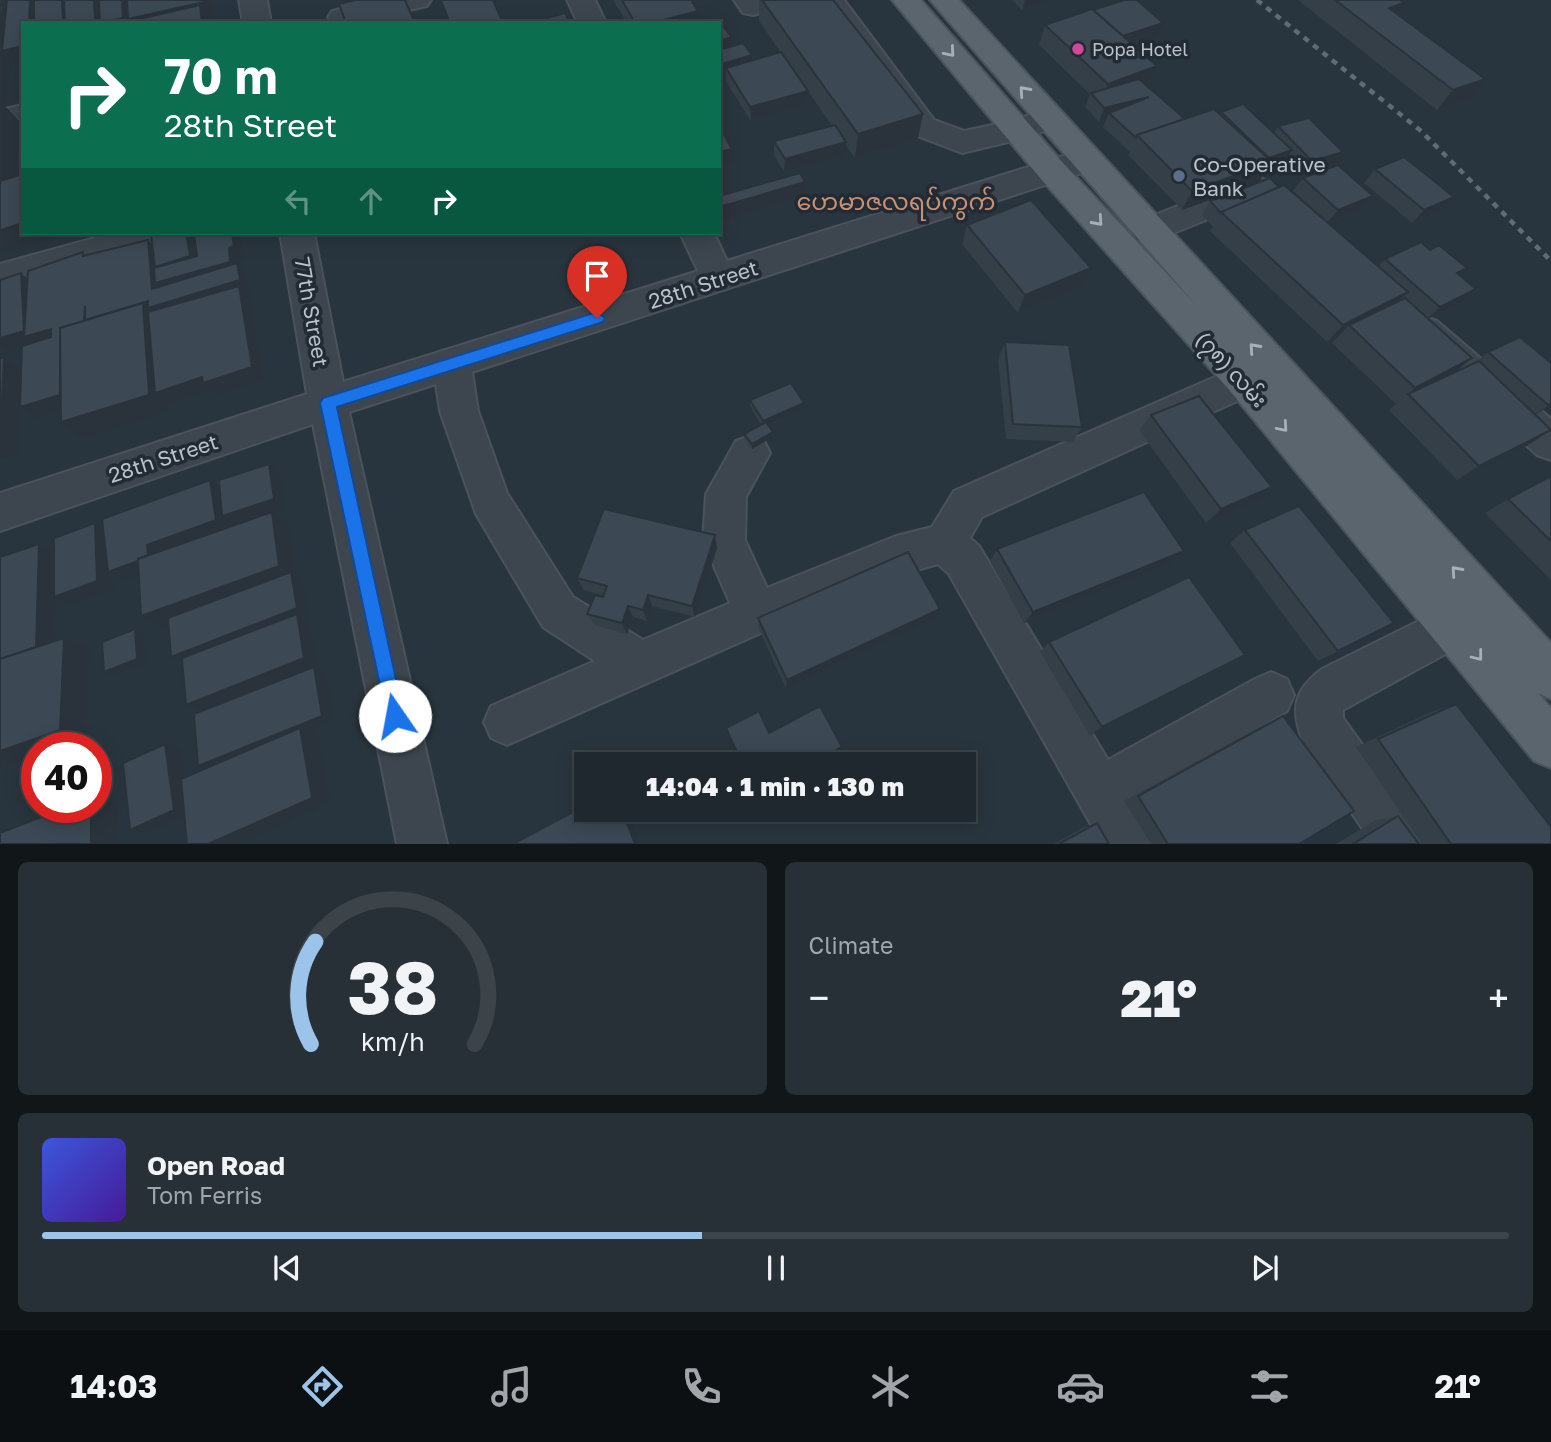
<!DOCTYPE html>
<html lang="en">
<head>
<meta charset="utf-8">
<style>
	body { margin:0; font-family:"Golos Text","Noto Sans Myanmar",sans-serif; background:#273036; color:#f1f3f6; height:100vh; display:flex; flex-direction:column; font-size:26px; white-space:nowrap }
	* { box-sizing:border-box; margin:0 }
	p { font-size:23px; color:#a1a6aa }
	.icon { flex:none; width:38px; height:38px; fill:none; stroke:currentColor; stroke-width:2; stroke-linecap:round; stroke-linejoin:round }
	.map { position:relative; height:844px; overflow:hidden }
	.panel { display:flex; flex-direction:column; gap:18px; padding:18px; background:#111619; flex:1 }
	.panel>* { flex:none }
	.hud { position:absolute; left:21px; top:21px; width:700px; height:214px; border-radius:0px; box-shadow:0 4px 18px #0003,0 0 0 2px #3c444a; background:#0b6e4f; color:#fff; overflow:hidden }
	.speed { position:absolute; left:21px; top:732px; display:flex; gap:14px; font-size:35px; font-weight:700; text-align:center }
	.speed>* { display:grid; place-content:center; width:91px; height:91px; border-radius:50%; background:#1f282e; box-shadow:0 4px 18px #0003,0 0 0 2px #3c444a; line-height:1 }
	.speed .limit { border:10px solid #d22; background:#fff; color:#111 }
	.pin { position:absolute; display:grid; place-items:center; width:60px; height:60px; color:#fff; margin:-72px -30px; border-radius:50% 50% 50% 0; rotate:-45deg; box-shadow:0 0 7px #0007 }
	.pin .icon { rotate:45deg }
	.me { position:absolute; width:77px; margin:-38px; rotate:348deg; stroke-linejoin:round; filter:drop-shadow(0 0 5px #0008) }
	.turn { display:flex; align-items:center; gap:24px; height:147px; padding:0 28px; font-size:32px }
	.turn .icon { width:91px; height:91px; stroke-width:2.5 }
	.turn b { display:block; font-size:49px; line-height:60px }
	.lanes { display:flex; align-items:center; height:66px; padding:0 28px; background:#0003; justify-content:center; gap:35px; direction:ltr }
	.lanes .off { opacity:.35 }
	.big { font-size:52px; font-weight:800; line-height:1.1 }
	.panel .widget { flex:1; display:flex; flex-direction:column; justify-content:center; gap:10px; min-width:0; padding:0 24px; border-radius:10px; background:#273036 }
	.panel .dial { align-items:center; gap:0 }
	.dial svg { height:182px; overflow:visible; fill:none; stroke:#3c444a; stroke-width:7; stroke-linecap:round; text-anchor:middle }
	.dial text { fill:#f1f3f6; stroke:none }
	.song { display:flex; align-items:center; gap:21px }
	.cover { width:84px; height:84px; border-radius:10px; background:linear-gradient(135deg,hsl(230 70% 55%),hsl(260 70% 35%)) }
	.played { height:7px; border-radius:4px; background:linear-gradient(90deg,#9cc4eb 45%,#3c444a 45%) }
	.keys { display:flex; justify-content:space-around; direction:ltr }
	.heat { display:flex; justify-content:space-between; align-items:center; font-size:38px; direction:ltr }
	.panel .tiles { flex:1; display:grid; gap:18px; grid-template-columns:1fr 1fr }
	.widget:last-child { grid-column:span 2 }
	.trip { position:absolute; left:574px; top:752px; width:402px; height:70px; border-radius:0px; background:#1f282e; box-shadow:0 4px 18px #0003,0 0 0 2px #3c444a; font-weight:800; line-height:70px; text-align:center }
	.dock { display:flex; height:112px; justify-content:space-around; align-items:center; background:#0c1012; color:#a1a6aa }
	.dock .icon { width:49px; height:49px }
	.dock .on { color:#9cc4eb }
	.dock b { font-size:32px; color:#f1f3f6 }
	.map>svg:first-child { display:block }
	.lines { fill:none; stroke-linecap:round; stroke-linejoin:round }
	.minor-casing { stroke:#4a525b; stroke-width:4 }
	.major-casing { stroke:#4a525b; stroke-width:4 }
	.minor { fill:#3d464e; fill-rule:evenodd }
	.major { fill:#5b656e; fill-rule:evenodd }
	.rail { stroke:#606b75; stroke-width:4.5; stroke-dasharray:6 6; stroke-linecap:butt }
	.wall { fill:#343f48 }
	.shaded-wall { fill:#2a333b }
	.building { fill:#3c4954; stroke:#2a333b; stroke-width:2 }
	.oneway { stroke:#a7afb7 }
	.route { fill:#1a73e8; stroke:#114b97; stroke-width:2 }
	.hotel-dot { fill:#d1479c; stroke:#222b34; stroke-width:2.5 }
	.service-dot { fill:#5c6f8a; stroke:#222b34; stroke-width:2.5 }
	.labels { text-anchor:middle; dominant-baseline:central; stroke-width:7; stroke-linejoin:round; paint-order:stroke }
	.far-poi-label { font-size:18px; fill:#bac1c9; stroke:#222b34; text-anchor:start }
	.poi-label { font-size:21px; fill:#bac1c9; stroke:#222b34; text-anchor:start }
	.street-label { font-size:21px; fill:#bac1c9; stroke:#222b34 }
	.quarter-label { font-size:24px; fill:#c89075; stroke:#222b34 }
</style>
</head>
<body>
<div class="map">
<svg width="1551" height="844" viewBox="0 0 1551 844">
	<rect width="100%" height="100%" fill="#29353e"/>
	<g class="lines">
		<defs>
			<g id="minor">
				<polygon points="239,0 267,0 271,23 243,23"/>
				<polygon points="380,0 431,0 427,6 354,23 332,23 328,17 332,11"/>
				<polygon points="567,0 595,0 606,23 578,23"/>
				<polygon points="734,0 794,0 790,6 753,15 743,13"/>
				<polygon points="816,0 844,0 934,120 964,131 1012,121 1049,108 1060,111 1064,118 1060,125 1029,137 962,153 912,134"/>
				<polygon points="23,105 23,125 0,130 0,110"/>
				<polygon points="1086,149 1097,152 1102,160 1097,168 472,372 478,411 507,493 573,597 643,640 730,603 703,541 706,494 736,441 750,436 764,441 770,453 746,497 745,540 767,588 896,536 932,527 954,491 1231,370 1244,365 1257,370 1263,381 1257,392 982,517 970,538 979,546 1108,760 1255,679 1271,672 1287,679 1294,695 1287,711 1131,799 1155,844 1102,844 949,574 938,564 899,575 772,628 507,745 491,738 484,722 491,706 595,661 543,627 476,514 440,411 436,384 349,412 447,844 397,844 313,424 0,531 0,493 307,394 280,233 314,233 343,382 698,271 680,233 714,233 727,261"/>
				<polygon points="1254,176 1265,180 1270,188 1265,196 1149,243 1137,240 1132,231 1137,222"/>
				<polygon points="113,233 175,233 170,242 0,290 0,264"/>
				<polygon points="1424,317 1437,321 1551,419 1551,460 1537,455 1411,341 1406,331 1411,321"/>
				<path d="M1453,604l16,7 6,15 -6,15 -126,69v8l78,108 7,18h-55l-70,-102c-13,-34 -9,-52 19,-73z"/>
			</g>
			<polygon id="major" points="892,0 921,0 1063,163 1196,305 930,0 959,0 1551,643 1551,699 1538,693 1551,708 1551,768 1534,761 1231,392 1041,179"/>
		</defs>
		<!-- minor casing -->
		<use href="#minor" class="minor-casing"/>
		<!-- major casing -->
		<use href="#major" class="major-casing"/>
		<!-- minor -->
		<use href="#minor" class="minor"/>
		<!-- major -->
		<use href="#major" class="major"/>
		<!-- rail -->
		<polyline class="rail" points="1257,0 1421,131 1551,261"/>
	</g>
	<!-- wall -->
	<g class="wall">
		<polygon points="613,0 691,0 699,23 627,23"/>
		<polygon points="759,0 833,0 923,114 918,138 855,158 845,144 844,156 784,172 774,155 774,141 832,126 808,91 807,105 751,121 726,82 726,70 719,72 719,50 752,61 781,53 759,21"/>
		<polygon points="1012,0 1054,0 1022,10"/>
		<polygon points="1298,0 1400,0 1397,14 1468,99 1437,110"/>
		<polygon points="1045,25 1157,37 1133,45 1148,87 1185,119 1220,114 1221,112 1274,133 1278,126 1334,166 1302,175 1287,158 1283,164 1267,169 1259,182 1182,210 1128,155 1130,152 1103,127 1106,120 1099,122 1085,107 1090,94 1039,45"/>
		<polygon points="1375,169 1454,197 1441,210 1412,223 1364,183"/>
		<polygon points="1303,178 1373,196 1362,209 1328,223 1378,266 1385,259 1460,275 1462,302 1428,319 1454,373 1475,363 1488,352 1551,363 1551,406 1536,414 1551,430 1528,445 1457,480 1389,410 1397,403 1396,404 1332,343 1339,336 1327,342 1210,231 1213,226 1202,215 1210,201 1279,187 1315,212 1293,191"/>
		<polygon points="967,225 1083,286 1018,313 962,244"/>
		<polygon points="1005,342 1082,427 1073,442 1006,439 998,359"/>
		<polygon points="750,400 804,409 768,425 773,432 773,437 752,449 745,439 744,434 761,425 750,406"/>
		<polygon points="1151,415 1256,502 1206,523 1139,430"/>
		<polygon points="1551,476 1551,580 1485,513 1508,499"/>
		<polygon points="1245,530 1394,623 1318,661 1230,543"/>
		<polygon points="717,548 695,617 652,606 647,621 633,617 627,634 594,625 587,614 604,596 584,590 577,578"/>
		<polygon points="997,549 1184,551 1171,563 1024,623 990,561"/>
		<polygon points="758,618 934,620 786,689 759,629"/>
		<polygon points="1049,642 1228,665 1090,735 1040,652"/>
		<polygon points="1456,704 1551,844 1422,844 1356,747 1431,712"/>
		<polygon points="1283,716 1299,844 1151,844 1124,801 1265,724"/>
		<polygon points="1398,816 1419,844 1336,844 1374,821"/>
		<polygon points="1097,823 1109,844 1054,844 1084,827"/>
	</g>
	<!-- shaded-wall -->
	<g class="shaded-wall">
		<polygon points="30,0 35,0 41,23 29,23"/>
		<polygon points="62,0 72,0 73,23 63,23"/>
		<polygon points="94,0 211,0 213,16 208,17 209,23 82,23"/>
		<polygon points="342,0 377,0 345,8"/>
		<polygon points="1025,0 1054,0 1022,10"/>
		<polygon points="1404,3 1391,24 1389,8"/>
		<polygon points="3,5 15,20 23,46 23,63 15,65 10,59 6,60 11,66 5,106 20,122 13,197 0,200 0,31"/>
		<polygon points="698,11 699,23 652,23"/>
		<polygon points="1163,23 1157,37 1111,52 1116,38"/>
		<polygon points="732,37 732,44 719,49 719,41"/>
		<polygon points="752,55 752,62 719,72 719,65"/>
		<polygon points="1157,66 1148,86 1100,104 1108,84"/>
		<polygon points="1485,79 1468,99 1437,110 1453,90"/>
		<polygon points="808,91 807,105 751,121 750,107"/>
		<polygon points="1149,97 1109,113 1106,120 1099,122 1104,108"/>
		<polygon points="923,114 918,138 855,158 858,134"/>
		<polygon points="846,142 844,156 784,172 785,159"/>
		<polygon points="732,149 733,162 719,166 719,152"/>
		<polygon points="1292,150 1283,164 1267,169 1259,182 1182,210 1192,191 1265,165 1269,158"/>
		<polygon points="1343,152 1334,166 1302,175 1312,161"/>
		<polygon points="805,182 804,195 719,221 719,207"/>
		<polygon points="1373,196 1362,209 1327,223 1338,210"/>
		<polygon points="1454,197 1441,210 1412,223 1424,210"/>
		<polygon points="23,223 23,233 73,233 4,253 0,250 0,230"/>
		<polygon points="186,233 192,233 196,237 229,248 232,233 240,233 244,259 239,261 240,267 247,276 250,293 246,294 250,299 263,379 215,395 211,390 168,404 167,403 168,411 82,438 61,422 82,404 36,418 20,407 85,306 152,289 148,240 160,253"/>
		<polygon points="1091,268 1083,286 1018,313 1025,295"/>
		<polygon points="21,273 35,286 51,329 65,341 34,344 8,353 0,346 0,338"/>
		<polygon points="1476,289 1462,302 1427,319 1440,307"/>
		<polygon points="1408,292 1390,310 1349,325 1339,336 1327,342 1343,325"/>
		<polygon points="4,357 20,369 17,454 0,459"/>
		<polygon points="1472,358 1452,375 1408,394 1396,404 1415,388"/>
		<polygon points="804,403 804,409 763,427 763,421"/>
		<polygon points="1551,404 1551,406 1532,416"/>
		<polygon points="1551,430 1528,445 1457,480 1479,466"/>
		<polygon points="773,432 773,437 752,449 752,444"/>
		<polygon points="269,464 280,475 285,509 273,513 288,525 296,575 302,580 309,616 303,618 309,622 316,665 201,710 186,705 186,664 171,657 292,580 163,627 141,616 235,526 227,520 228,529 163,566 124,580 112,574 113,590 71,605 55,598 54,655 0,669 39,544 56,553 95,523 111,533 147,545 210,480 223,490"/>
		<polygon points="1272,487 1256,502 1206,523 1221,509"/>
		<polygon points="715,535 717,548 695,617 692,606"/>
		<polygon points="1184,551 1171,563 1024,623 1033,612"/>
		<polygon points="648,595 652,606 647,621 643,610"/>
		<polygon points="628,606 633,617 627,634 622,623"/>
		<polygon points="940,609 934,620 786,689 787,680"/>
		<polygon points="135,629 143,633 146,663 112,676 104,672"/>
		<polygon points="64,638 89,648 86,737 58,747 37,747 37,755 0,768 0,751"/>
		<polygon points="1245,655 1228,665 1090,735 1102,727"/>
		<polygon points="314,667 326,674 333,721 308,731 318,736 330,803 239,844 208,844 213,770 198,766"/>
		<polygon points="165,744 181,749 190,813 148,833 130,830"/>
		<polygon points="842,747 840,752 817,765 809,765"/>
		<polygon points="96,799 117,803 118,844 91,844 91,807 96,807"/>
		<polygon points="622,810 626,810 639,844 635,844"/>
	</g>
	<!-- building -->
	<g class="building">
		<polygon points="7,0 30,0 29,23 23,23 23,46 2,51"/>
		<polygon points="34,0 62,0 63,23 34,23"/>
		<polygon points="64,0 94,0 95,20 82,23 65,23"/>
		<polygon points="99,0 122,0 123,18 100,23"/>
		<polygon points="127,0 204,0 204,2 128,19"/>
		<polygon points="355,0 405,0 415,23 346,23 339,4"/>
		<polygon points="441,0 493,0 503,23 450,23"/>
		<polygon points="622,0 691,0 698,11 652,23 635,23"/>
		<polygon points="762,0 833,0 923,114 858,134"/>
		<polygon points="1124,0 1137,0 1163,23 1123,36 1093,10"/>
		<polygon points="1335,0 1400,0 1404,3 1389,8 1485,79 1453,90"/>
		<polygon points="3,5 0,31 0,6"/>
		<polygon points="200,5 202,23 135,23 135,20"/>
		<polygon points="1092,9 1157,66 1108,84 1045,25"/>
		<polygon points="565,13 570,23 530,23"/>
		<polygon points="722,25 732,37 719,41 719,26"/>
		<polygon points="743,43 752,55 719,65 719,50"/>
		<polygon points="781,52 808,91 750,107 726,68"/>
		<polygon points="23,73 23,97 18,98 20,74"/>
		<polygon points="1139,79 1185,119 1137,135 1136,138 1109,113 1149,97 1104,108 1091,93"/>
		<polygon points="1243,104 1292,150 1269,158 1221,112"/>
		<polygon points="1214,109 1272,162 1192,191 1137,135"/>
		<polygon points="1309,118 1343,152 1312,161 1278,126"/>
		<polygon points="719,125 732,149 719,152"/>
		<polygon points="835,125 846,142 785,159 774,141"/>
		<polygon points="1404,157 1454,197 1424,210 1375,169"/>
		<polygon points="1338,165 1373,196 1338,210 1303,178"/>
		<polygon points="800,173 805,182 719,207 719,196"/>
		<polygon points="23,174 23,223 0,230 0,181"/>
		<polygon points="1270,178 1279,187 1221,213 1210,201"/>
		<polygon points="1284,185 1408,292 1343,325 1221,212"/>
		<polygon points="1031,200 1091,268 1025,295 967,225"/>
		<polygon points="156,233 186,233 190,256 155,267 151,234"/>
		<polygon points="194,233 232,233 234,246 229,248 230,262 155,283 154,268 197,256"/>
		<polygon points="148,240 152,289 237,263 240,280 148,308 148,301 85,320 85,306 84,321 60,328 60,395 20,407 22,346 51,337 51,329 24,337 28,271 83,252 83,256"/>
		<polygon points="1421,242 1430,250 1439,245 1467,268 1457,273 1476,289 1440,307 1385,259"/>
		<polygon points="21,273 24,331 0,338 0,280"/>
		<polygon points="239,286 252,367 203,383 202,377 155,393 148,312"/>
		<polygon points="1405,298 1472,358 1415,388 1349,325"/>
		<polygon points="143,303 149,395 61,422 60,328"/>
		<polygon points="1520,337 1551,363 1551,404 1548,405 1488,352"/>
		<polygon points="1005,342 1069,345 1082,427 1013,424"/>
		<polygon points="4,357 0,443 0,359"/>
		<polygon points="1479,361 1551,430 1479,466 1408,394"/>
		<polygon points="791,383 804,403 763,421 750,400"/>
		<polygon points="1199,396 1272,487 1221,509 1151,415"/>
		<polygon points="766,422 773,432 752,444 744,434"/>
		<polygon points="269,464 274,499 222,516 219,480"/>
		<polygon points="1551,476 1551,541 1508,499"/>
		<polygon points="210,480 216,520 147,545 148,555 138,559 138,561 108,572 102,519"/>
		<polygon points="1144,492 1184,551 1033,612 997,549"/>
		<polygon points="1299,506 1394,623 1338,651 1245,530"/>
		<polygon points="604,509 715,535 692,606 648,595 643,610 628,606 622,623 587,614 595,595 603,597 607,586 577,578"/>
		<polygon points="272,512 279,566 141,616 138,559"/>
		<polygon points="95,523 97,581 54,597 54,538"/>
		<polygon points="39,544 36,647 0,659 0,557"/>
		<polygon points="908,552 940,609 787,680 758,618"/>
		<polygon points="291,572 297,608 171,657 168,618"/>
		<polygon points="1189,577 1245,655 1102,727 1049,642"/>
		<polygon points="297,614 304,658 186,705 182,658"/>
		<polygon points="135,629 137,659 104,672 102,642"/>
		<polygon points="64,638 60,730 0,751 0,659"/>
		<polygon points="314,667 322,716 198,766 194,714"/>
		<polygon points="1456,704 1551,827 1551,844 1451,844 1378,739"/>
		<polygon points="820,706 842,747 809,765 733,765 728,754 736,750 726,728 759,711 769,733"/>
		<polygon points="1283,716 1354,811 1299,844 1168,844 1138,796"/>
		<polygon points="300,728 312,798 208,844 187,844 181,779"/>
		<polygon points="165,744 174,810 130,830 123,763"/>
		<polygon points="586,805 586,810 622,810 635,844 513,844"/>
		<polygon points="67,807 91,807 91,844 0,844 0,833"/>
		<polygon points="1398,816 1419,844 1353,844"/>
		<polygon points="1097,823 1109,844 1059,844"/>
	</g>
	<!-- one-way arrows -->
	<defs><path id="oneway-chevron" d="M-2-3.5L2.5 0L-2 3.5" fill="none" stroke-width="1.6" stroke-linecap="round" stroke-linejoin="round" transform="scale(1.75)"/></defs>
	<g class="oneway">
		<use href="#oneway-chevron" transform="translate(950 52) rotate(49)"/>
		<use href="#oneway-chevron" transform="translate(1024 91) rotate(-132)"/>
		<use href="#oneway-chevron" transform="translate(1098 221) rotate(48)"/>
		<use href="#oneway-chevron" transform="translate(1254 348) rotate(-132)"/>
		<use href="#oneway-chevron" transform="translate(1283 427) rotate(49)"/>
		<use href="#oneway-chevron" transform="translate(1456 571) rotate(-132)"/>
		<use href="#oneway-chevron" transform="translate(1478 656) rotate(52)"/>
	</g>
	<!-- route -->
	<polygon class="route" points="597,312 605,318 603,322 337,407 404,716 401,723 395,726 388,723 320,403 323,398"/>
	<!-- markers -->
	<circle class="hotel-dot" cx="1078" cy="49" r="7"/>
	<circle class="service-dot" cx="1179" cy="176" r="7"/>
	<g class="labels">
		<!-- far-poi labels -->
		<g class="far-poi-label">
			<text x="1092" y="49">Popa Hotel</text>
		</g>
		<!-- poi labels -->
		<g class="poi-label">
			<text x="1193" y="164">Co-Operative<tspan x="1193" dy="24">Bank</tspan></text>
		</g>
		<!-- street labels -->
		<g class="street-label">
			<text transform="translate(703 284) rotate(-18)">28th Street</text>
			<text transform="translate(312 312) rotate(80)">77th Street</text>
			<text transform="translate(1232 369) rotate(48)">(၇၈) လမ်း</text>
			<text transform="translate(163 458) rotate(-18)">28th Street</text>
		</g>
		<!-- quarter labels -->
		<g class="quarter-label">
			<text x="896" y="200">ဟေမာဇလရပ်ကွက်</text>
		</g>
	</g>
</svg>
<div class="speed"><div class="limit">40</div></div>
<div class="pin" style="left:597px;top:318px;background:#d93025"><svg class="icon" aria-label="arrive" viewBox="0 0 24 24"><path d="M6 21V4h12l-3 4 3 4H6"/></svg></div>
<svg class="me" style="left:395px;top:716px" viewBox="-20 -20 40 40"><circle r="19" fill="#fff"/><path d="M0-13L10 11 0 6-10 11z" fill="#1a73e8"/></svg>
<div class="trip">14:04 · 1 min · 130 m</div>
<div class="hud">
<div class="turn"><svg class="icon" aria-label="right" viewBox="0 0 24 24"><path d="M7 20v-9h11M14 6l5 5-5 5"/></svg><div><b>70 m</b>28th Street</div></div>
<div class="lanes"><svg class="icon off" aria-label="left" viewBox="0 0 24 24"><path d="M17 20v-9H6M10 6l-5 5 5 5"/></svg><svg class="icon off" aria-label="ahead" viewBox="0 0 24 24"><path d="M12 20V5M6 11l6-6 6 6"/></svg><svg class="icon" aria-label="right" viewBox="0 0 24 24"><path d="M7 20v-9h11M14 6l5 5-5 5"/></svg></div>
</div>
</div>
<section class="panel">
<div class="tiles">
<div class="widget dial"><svg viewBox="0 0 100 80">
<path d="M14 69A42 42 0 1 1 86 69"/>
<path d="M14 69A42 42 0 0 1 16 24" stroke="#9cc4eb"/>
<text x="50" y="56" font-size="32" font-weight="700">38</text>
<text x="50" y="72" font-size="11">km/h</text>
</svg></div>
<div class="widget"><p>Climate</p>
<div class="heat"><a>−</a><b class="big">21°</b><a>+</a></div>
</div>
<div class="widget">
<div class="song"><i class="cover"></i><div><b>Open Road</b><p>Tom Ferris</p></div></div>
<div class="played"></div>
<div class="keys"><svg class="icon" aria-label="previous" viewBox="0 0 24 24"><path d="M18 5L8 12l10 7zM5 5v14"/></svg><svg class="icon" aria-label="pause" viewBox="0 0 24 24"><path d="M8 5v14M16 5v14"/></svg><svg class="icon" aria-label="next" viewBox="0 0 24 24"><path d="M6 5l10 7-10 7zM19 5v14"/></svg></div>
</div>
</div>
</section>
<nav class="dock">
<b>14:03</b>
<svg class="icon on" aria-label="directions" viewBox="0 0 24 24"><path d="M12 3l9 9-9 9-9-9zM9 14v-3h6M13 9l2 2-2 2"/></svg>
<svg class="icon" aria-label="music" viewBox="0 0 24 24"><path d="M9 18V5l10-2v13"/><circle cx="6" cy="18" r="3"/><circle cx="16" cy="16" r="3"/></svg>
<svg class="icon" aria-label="phone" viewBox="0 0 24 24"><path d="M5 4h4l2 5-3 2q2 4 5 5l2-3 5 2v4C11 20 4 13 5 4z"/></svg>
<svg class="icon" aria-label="climate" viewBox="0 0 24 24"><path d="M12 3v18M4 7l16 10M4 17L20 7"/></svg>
<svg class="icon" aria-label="car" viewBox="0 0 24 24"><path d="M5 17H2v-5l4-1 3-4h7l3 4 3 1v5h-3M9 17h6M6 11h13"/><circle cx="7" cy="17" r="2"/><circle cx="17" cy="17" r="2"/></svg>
<svg class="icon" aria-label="filters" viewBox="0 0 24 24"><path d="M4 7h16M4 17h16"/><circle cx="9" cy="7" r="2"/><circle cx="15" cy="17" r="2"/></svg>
<b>21°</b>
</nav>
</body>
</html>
